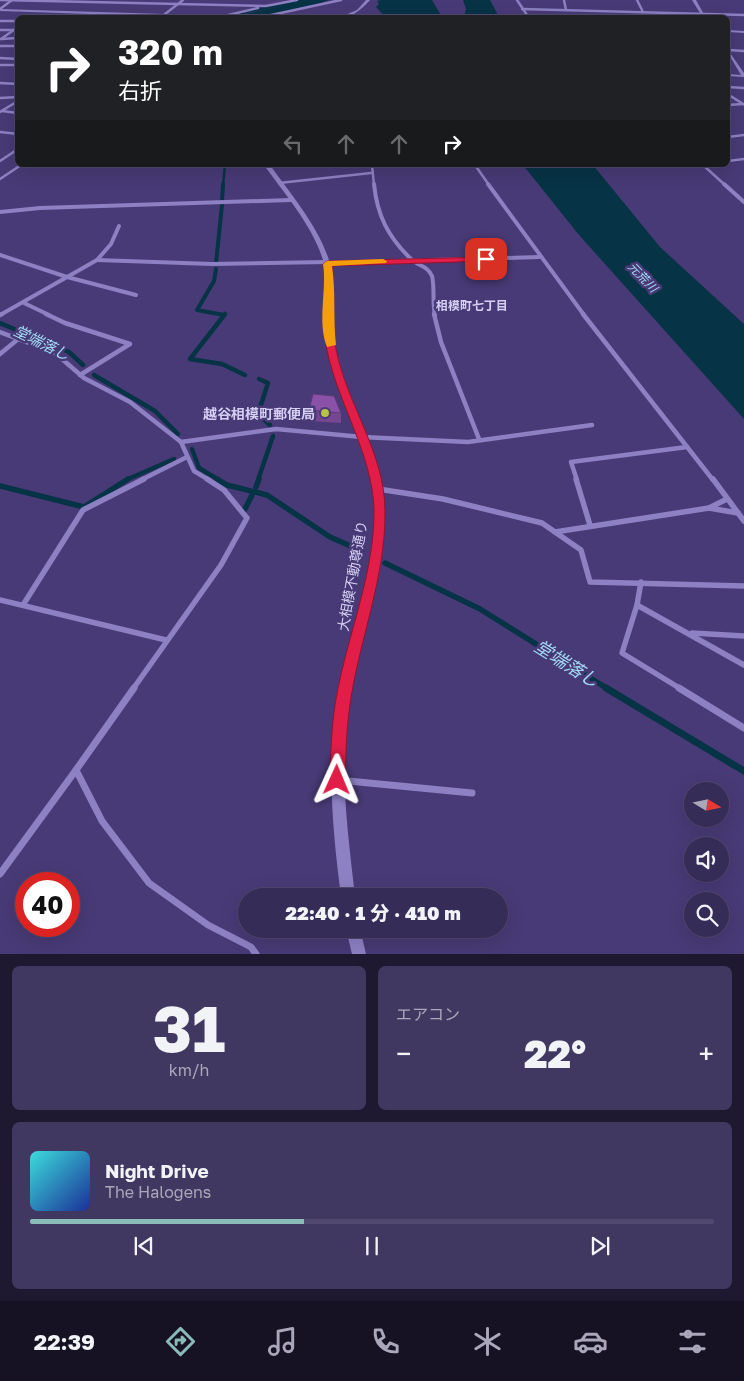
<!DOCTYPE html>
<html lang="ja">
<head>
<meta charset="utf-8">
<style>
	body { margin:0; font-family:"Golos Text","Noto Sans JP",sans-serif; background:#413861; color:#f1f3f6; height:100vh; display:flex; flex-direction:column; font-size:19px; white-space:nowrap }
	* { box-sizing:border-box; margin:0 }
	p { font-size:16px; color:#aaa7ba }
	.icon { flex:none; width:28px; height:28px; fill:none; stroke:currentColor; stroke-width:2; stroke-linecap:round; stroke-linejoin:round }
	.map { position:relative; height:954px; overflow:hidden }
	.sheet { display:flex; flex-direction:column; gap:12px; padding:12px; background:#1e1830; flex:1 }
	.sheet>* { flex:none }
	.top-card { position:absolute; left:15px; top:15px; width:715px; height:152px; border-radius:8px; box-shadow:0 5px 20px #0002,0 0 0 1px #50486e; background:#202124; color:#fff; overflow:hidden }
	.needle { width:32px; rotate:100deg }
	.tools { position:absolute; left:684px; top:782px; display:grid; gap:10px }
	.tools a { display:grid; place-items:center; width:45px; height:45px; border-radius:50%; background:#362c58; box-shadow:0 5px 20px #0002,0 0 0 1px #50486e; font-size:25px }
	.speed { position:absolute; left:15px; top:872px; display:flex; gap:10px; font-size:25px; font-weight:700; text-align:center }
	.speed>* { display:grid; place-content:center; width:65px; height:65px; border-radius:50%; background:#362c58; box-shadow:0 5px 20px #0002,0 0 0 1px #50486e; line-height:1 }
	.speed .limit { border:8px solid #d22; background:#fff; color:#111 }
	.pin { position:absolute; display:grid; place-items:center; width:42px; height:42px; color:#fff; margin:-21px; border-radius:10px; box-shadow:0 2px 8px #0006 }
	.me { position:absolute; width:55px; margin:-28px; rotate:1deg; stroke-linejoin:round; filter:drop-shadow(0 0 4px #0008) }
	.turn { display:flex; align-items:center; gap:18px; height:105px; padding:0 20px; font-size:22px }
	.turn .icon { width:65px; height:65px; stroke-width:2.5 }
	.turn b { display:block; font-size:35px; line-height:42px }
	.lanes { display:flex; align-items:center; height:48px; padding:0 20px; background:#0003; justify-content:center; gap:25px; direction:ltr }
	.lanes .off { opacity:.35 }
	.big { font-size:38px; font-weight:800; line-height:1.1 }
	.sheet .card { flex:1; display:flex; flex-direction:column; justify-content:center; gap:8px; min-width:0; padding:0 18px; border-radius:8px; background:#413861 }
	.sheet .dial { align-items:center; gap:0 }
	.dial b { font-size:65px; line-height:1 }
	.song { display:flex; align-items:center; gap:15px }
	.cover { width:60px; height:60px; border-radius:8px; background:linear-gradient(135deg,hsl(180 70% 55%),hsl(230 70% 35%)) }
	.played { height:5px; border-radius:2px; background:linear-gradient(90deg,#8bbbb9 40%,#50486e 40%) }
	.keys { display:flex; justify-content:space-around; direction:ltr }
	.heat { display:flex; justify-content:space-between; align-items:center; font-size:28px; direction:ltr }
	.sheet .tiles { flex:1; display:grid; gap:12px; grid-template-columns:1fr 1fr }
	.card:last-child { grid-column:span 2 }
	.trip { position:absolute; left:238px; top:888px; width:270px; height:50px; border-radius:25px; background:#362c58; box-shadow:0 5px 20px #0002,0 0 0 1px #50486e; font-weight:800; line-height:50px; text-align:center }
	.dock { display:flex; height:80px; justify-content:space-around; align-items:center; background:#161223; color:#aaa7ba }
	.dock .icon { width:35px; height:35px }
	.dock .active { color:#8bbbb9 }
	.dock b { font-size:22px; color:#f1f3f6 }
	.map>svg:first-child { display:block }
	.water { fill:#073346 }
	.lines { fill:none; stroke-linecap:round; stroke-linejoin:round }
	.stream-far4 { stroke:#073346; stroke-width:2.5 }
	.stream-far3 { stroke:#073346; stroke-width:4 }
	.stream-far2 { stroke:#073346; stroke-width:4.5 }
	.stream-far1 { stroke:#073346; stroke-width:5.5 }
	.stream { stroke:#073346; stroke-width:7 }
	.river { fill:#073346; fill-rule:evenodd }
	.minor-far4 { stroke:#8d80c3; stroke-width:2.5 }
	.minor-far3 { stroke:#8d80c3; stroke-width:4 }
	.minor-far2 { stroke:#8d80c3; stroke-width:4.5 }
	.minor-far1 { stroke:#8d80c3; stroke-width:5.5 }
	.minor { stroke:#8d80c3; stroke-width:7 }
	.tertiary { fill:#8d80c3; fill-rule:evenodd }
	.secondary { fill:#8d80c3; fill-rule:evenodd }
	.wall { fill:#764690 }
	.building { fill:#8951a8; stroke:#603976 }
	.route { fill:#e11d48; stroke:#92132f }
	.slow { fill:#f59e0b }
	.poi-dot { fill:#bac045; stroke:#483a76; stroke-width:2 }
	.labels { text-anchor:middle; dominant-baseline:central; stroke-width:5; stroke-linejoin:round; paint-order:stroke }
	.far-water-label { font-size:12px; font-style:italic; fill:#a3d9f6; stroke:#483a76 }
	.far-neighbourhood-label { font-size:12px; font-weight:bold; fill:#d5cff3; stroke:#483a76 }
	.poi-label { font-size:14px; font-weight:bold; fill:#d5cff3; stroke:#483a76; text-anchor:end }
	.street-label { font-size:14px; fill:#d5cff3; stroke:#483a76 }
	.water-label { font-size:15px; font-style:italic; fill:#a3d9f6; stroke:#483a76 }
	.near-water-label { font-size:18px; font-style:italic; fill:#a3d9f6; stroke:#483a76 }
</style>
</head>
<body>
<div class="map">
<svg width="744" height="954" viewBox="0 0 744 954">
	<rect width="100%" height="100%" fill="#483a76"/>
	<!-- water -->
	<g class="water">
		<polygon points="313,0 330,0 259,15 246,14"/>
		<polygon points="381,0 432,0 442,17 385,17 376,7 379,4 377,1"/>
		<polygon points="463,0 490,0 499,17 464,17 466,9"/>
		<polygon points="523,165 593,165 660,247 744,324 744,419 579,235"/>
	</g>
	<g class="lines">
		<!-- stream-far4 -->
		<g class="stream-far4">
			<polyline points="237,14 303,0"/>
			<polyline points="223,185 225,165"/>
		</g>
		<!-- stream-far3 -->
		<g class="stream-far3">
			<polyline points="222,201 223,184"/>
			<polyline points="216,263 222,205"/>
			<polyline points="216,269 214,281 197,310 224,315"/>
		</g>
		<!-- stream-far2 -->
		<g class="stream-far2">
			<polyline points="225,314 190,359 222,364 245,375"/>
			<polyline points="0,323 69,352 83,365"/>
			<polyline points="94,375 155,411 178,434"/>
			<polyline points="259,379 268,383 258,414 270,425"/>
			<polyline points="192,449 199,468 219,480"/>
			<polyline points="126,480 174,459"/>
			<polyline points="258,480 273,436"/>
		</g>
		<!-- stream-far1 -->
		<g class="stream-far1">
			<polyline points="217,479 227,485 267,495 330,537 362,551"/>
			<polyline points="0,486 84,507 128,479"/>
			<polyline points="256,487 259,479"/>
			<polyline points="245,509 252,495"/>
			<polyline points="385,563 480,609 608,689"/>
		</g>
		<!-- stream -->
		<polyline class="stream" points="606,688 744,771"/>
		<!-- river -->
		<polygon class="river" points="304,0 326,0 324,2 256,18 231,18"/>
		<!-- minor-far4 -->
		<g class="minor-far4">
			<polyline points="0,0 266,6 297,0"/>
			<polyline points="517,0 529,18"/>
			<polyline points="564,0 566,10"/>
			<polyline points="637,0 643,12"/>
			<polyline points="0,9 12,0"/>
			<polyline points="522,9 744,15"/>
			<polyline points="220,17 258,8"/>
			<polyline points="262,17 341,0"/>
			<polyline points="160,18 183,0"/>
			<polyline points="0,21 18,21"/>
			<polyline points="0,30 13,30"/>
			<polyline points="1,39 18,27"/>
			<polyline points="1,39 18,38"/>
			<polyline points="0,46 18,46"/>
			<polyline points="728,50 744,51"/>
			<polyline points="0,58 18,59"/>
			<polyline points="0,65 18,65"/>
			<polyline points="0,83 18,84"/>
			<polyline points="728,87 744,88"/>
			<polyline points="0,98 18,97"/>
			<polyline points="728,105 742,104"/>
			<polyline points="2,111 18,113"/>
			<polyline points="0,112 18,101"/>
			<polyline points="0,132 18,134"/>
			<polyline points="728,137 744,135"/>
			<polyline points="0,161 18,149"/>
			<polyline points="728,161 744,159"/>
			<polyline points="372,165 374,185"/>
			<polyline points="475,165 489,185"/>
			<polyline points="703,165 725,185"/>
			<polyline points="0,179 21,165"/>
			<polyline points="279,183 371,173"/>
		</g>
		<!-- minor-far3 -->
		<g class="minor-far3">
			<path d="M374,184c3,31 14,53 37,75 7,7 17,7 21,17 3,12 0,27 3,39"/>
			<polyline points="488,184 584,315"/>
			<polyline points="724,184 744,202"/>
			<polyline points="0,212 40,208 291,200"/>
			<polyline points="0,255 67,277 136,295"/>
			<polyline points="97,260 212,264 327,262"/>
			<polyline points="327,263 539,257"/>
			<polyline points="24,303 49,315"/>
			<polyline points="0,315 97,260 111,244 119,226"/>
		</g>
		<!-- minor-far2 -->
		<g class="minor-far2">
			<polyline points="46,314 65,323 130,344 80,375"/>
			<polyline points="434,314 441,342 479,439"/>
			<polyline points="583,314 713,480"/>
			<polyline points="0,315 2,314"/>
			<polyline points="0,332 55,353 84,378 130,402 181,442 194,471 209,480"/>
			<polyline points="0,354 17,340"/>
			<polyline points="181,442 276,429 362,437 468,442 592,425"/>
			<polyline points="141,480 187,457"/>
			<polyline points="577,480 571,462 687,447"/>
		</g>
		<!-- minor-far1 -->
		<g class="minor-far1">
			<polyline points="576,479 590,525"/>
			<polyline points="713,479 744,521"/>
			<polyline points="378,489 443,499 542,523 555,532 709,508 738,513"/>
			<polyline points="709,508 727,499"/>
			<polyline points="555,532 581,550 590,582 744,586"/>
			<polyline points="641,582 637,605 744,665"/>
			<polyline points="0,600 166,640"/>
			<polyline points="23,605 83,510 144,479"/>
			<polyline points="637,605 622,653 681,689"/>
			<polyline points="692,633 744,636"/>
			<polyline points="133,689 221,565 247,518 224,490 207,479"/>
		</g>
		<!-- minor -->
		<g class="minor">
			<polyline points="134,688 76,770 102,821 149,883 208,925 251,947 256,954"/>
			<polyline points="679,688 744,728"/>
			<polyline points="338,780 472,793"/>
			<polyline points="0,874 76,770"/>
		</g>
		<!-- tertiary -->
		<g class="tertiary">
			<path d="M366,0h4c-9,10 -18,18 -32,18l19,-8z"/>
			<polygon points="692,0 696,0 706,18 703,18"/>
			<polygon points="728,50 744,73 744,77 728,76 728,74 741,75 728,53"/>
			<polygon points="728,93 744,103 744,106 728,96"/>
			<path d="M264,165h6c22,31 56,70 62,108 4,26 -2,51 4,77 12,54 46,104 48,160 3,60 -24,122 -34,180 -12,71 -3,136 5,206h-14c-9,-68 -15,-138 -2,-206 11,-59 37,-118 36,-179 -1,-56 -35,-107 -47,-161 -5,-25 2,-51 -2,-76 -5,-39 -40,-78 -62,-109z"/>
			<polygon points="346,929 360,929 366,954 352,954"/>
		</g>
		<!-- secondary -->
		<g class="secondary">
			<polygon points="0,9 268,17 270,18 210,18 0,11"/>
			<polygon points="728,30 744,31 744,33 728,32"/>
		</g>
	</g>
	<!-- wall -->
	<polygon class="wall" points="309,410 341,413 341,423 309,421"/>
	<!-- building -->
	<polygon class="building" points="313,394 334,396 341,413 309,410"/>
	<!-- route -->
	<path class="route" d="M486,257l3,1v3l-157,5c4,27 -1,55 4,83 11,56 49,104 49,162 1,68 -28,134 -36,201 -3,22 -3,46 -4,68l-2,5 -6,2 -5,-2 -3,-5c2,-22 2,-46 5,-68 9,-68 41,-134 40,-203 -2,-56 -36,-105 -47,-159 -6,-29 0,-58 -4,-86l4,-3z"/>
	<!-- slow -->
	<path class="slow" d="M383,259l4,2 -1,2 -54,3c4,26 1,52 4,79l-9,2c-10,-25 0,-57 -4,-83l4,-3z"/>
	<!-- markers -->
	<circle class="poi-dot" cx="325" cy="413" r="5"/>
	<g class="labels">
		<!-- far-water labels -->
		<g class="far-water-label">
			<text transform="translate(643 277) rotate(46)">元荒川</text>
		</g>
		<!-- far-neighbourhood labels -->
		<g class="far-neighbourhood-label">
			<text x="472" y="305">相模町七丁目</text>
		</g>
		<!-- poi labels -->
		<g class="poi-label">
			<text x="315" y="413">越谷相模町郵便局</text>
		</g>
		<!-- street labels -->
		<g class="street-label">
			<text transform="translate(352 576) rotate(-80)">大相模不動尊通り</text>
		</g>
		<!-- water labels -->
		<g class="water-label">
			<text transform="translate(42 342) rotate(26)">堂端落し</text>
		</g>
		<!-- near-water labels -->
		<g class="near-water-label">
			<text transform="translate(567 663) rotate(32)">堂端落し</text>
		</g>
	</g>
</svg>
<div class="tools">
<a><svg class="needle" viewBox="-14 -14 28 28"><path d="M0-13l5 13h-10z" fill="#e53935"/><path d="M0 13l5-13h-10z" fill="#aaa7ba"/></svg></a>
<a><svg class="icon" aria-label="sound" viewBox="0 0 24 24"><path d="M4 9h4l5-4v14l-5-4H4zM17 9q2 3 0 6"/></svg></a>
<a><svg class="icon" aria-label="search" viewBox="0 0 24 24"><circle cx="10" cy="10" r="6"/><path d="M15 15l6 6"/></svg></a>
</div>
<div class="speed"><div class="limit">40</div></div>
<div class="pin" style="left:486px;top:259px;background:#d93025"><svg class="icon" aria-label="arrive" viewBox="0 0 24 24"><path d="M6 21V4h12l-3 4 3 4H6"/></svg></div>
<svg class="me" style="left:337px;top:780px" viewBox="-20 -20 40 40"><path d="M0-17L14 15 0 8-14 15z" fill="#e11d48" stroke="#fff" stroke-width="4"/></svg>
<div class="trip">22:40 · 1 分 · 410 m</div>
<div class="top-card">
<div class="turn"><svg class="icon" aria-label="right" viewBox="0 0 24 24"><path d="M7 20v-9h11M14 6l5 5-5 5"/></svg><div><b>320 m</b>右折</div></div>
<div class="lanes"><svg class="icon off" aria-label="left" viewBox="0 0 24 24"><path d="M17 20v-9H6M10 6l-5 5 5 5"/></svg><svg class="icon off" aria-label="ahead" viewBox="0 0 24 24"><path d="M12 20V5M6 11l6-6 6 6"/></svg><svg class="icon off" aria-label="ahead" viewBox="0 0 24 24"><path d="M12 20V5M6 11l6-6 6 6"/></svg><svg class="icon" aria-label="right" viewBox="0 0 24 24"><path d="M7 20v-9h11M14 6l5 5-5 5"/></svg></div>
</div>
</div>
<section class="sheet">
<div class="tiles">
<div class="card dial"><b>31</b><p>km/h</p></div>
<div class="card"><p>エアコン</p>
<div class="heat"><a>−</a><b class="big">22°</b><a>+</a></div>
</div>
<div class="card">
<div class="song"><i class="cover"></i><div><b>Night Drive</b><p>The Halogens</p></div></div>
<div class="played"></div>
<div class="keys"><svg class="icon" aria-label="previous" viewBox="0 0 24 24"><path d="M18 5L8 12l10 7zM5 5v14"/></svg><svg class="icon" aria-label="pause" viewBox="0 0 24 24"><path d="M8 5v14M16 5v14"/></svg><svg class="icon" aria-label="next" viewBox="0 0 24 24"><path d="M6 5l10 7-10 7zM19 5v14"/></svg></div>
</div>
</div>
</section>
<nav class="dock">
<b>22:39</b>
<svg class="icon active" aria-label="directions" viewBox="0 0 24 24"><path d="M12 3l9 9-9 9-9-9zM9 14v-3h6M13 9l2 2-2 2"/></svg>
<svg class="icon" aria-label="music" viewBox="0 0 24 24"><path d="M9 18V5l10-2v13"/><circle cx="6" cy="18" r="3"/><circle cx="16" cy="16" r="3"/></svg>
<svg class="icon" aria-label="phone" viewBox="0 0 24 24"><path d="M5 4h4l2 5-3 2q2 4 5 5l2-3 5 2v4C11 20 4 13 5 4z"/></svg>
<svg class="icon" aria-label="climate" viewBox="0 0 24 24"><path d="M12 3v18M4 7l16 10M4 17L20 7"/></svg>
<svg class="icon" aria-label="car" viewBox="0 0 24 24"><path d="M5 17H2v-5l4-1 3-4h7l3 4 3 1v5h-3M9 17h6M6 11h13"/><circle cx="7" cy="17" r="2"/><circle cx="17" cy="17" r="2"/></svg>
<svg class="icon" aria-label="filters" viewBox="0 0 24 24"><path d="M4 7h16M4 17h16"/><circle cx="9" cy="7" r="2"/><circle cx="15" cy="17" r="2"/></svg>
</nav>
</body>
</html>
